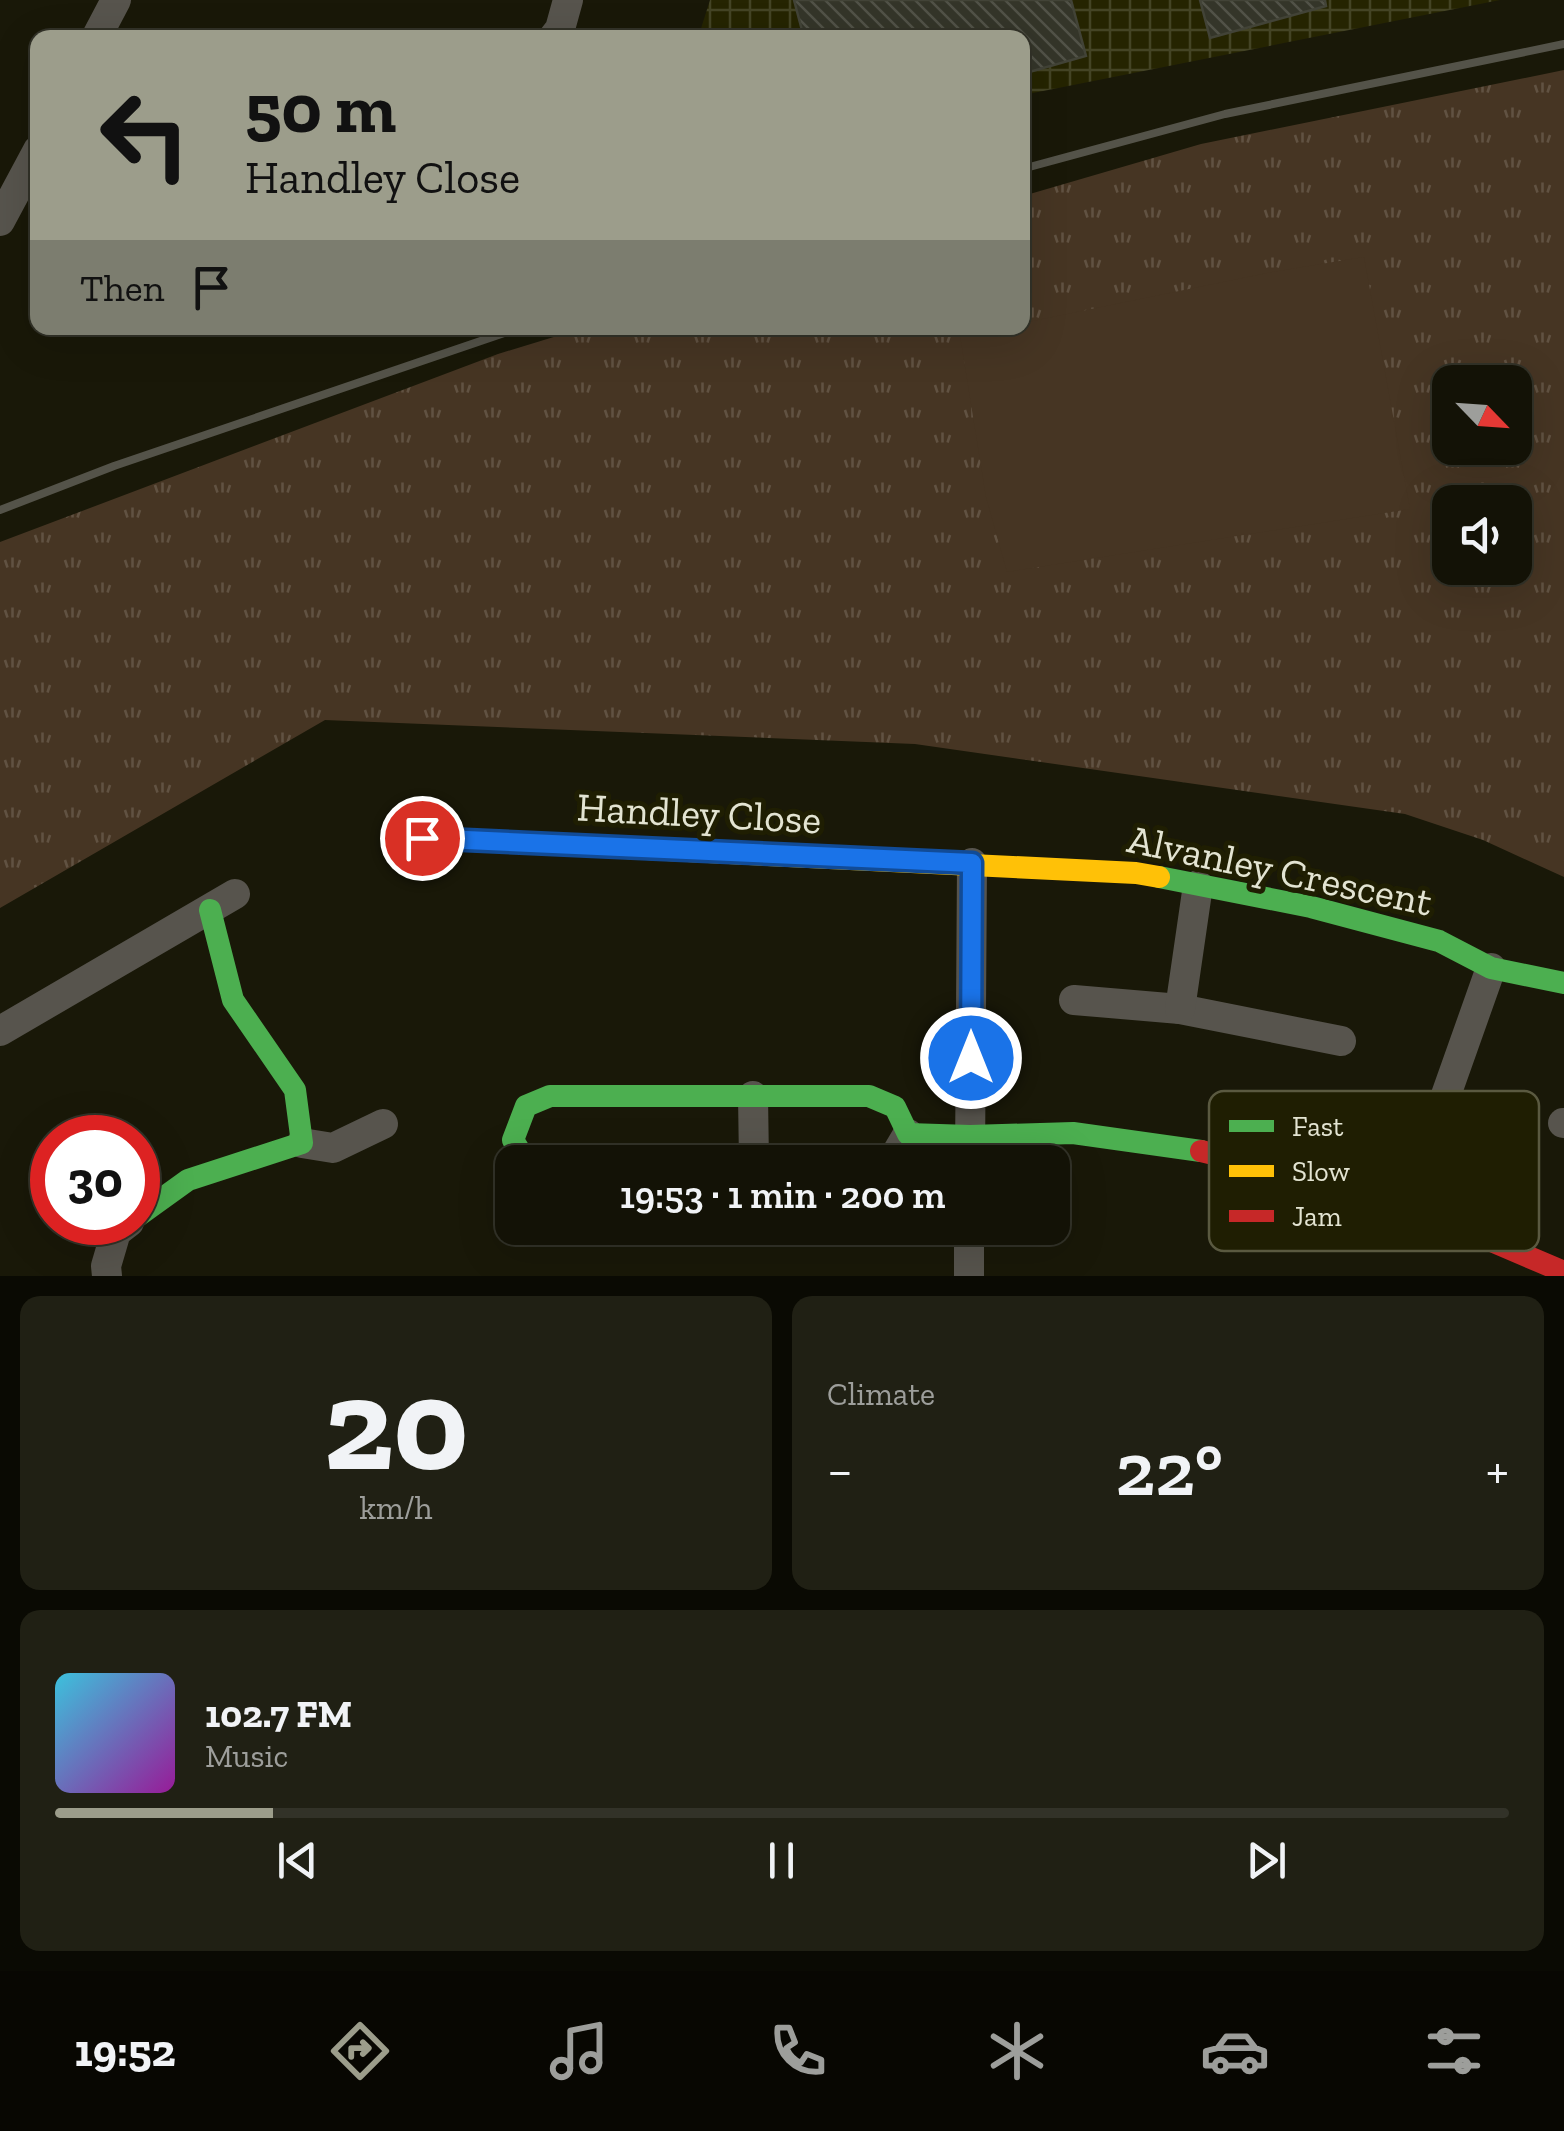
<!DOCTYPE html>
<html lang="en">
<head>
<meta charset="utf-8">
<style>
	body { margin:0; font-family:"Zilla Slab",serif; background:#202014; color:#f1f3f6; height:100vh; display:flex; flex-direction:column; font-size:38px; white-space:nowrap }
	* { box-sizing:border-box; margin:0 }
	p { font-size:32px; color:#9d9e9b }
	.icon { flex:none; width:55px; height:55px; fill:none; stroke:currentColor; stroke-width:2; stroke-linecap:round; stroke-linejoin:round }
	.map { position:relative; height:1276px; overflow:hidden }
	.panel { display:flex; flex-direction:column; gap:20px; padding:20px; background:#0a0a03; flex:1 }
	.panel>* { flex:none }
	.guide { position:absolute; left:30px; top:30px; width:1000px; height:305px; border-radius:20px; box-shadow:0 10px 40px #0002,0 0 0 2px #323228; background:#9c9d8b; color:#111; overflow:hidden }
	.needle { width:65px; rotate:115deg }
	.controls { position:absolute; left:1432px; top:365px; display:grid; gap:20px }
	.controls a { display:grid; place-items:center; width:100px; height:100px; border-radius:20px; background:#131206; box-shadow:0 10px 40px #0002,0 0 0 2px #323228; font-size:50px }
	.speed { position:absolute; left:30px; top:1115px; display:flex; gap:20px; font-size:50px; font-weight:700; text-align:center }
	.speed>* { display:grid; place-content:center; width:130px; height:130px; border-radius:50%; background:#131206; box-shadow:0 10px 40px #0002,0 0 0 2px #323228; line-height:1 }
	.speed .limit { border:15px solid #d22; background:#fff; color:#111 }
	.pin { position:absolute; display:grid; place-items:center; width:85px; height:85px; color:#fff; margin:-42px; border:5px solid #fff; border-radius:50%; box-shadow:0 2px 10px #0007 }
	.me { position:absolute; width:110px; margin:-55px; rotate:0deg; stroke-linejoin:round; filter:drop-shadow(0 0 8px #0008) }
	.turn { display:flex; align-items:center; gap:35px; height:210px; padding:0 50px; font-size:45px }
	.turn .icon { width:130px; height:130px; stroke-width:2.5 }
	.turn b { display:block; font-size:70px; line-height:85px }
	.then { display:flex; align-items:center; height:95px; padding:0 50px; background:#0003; gap:20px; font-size:38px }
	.big { font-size:75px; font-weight:600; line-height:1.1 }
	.panel .tile { flex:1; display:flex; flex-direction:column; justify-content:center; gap:15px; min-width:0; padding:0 35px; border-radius:20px; background:#202014 }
	.panel .dial { align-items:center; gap:0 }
	.dial b { font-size:130px; line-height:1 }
	.song { display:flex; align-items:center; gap:30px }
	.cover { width:120px; height:120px; border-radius:15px; background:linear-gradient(135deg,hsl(190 70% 55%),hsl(300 70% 35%)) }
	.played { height:10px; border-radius:5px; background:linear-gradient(90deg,#9c9d8b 15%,#323228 15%) }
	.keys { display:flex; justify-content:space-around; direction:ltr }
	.heat { display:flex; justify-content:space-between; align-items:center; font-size:55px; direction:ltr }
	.panel .tiles { flex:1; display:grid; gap:20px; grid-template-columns:1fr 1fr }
	.tile:last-child { grid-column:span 2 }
	.trip { position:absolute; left:495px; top:1145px; width:575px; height:100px; border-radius:20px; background:#131206; box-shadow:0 10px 40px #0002,0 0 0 2px #323228; font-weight:600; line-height:100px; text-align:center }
	.menu { display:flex; height:160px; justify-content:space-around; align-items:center; background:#080702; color:#9d9e9b }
	.menu .icon { width:70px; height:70px }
	.menu .on { color:#9c9d8b }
	.menu b { font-size:45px; color:#f1f3f6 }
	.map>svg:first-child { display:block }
	.industrial { fill:url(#industrial-grid) }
	.grass { fill:url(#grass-tufts); fill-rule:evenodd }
	.pitch { fill:#463523 }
	.building { fill:url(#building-back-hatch); stroke:#424337; stroke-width:2.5 }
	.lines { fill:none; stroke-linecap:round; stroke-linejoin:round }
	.street { stroke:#57544d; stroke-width:30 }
	.fast { stroke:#4caf50; stroke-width:22 }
	.slow { stroke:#ffc107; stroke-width:22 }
	.jam { stroke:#c62828; stroke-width:22 }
	.rail { stroke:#545349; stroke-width:8 }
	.route-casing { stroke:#114b97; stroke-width:25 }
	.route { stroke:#1a73e8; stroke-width:18 }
	.labels { text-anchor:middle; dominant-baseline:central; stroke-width:10; stroke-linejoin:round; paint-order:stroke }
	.street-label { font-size:40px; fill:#e3e4d2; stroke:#1f1e02 }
	.key { fill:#1f1e02; stroke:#5a5940; stroke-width:2.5 }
	.key-label { font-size:28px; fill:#e3e4d2 }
</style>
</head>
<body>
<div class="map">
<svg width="1564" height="1276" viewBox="0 0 1564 1276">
	<defs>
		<pattern id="industrial-grid" width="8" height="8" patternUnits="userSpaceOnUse" patternTransform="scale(2.5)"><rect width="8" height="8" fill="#252401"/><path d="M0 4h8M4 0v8" fill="none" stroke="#444425"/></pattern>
		<pattern id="grass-tufts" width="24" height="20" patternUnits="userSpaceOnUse" patternTransform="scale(2.5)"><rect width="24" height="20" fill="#463523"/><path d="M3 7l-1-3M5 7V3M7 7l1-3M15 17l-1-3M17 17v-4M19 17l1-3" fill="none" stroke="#615242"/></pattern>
		<pattern id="building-back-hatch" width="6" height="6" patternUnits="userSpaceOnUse" patternTransform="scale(2.5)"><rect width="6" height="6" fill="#343529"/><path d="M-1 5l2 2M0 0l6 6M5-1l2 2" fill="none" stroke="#515247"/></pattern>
	</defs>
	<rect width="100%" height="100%" fill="#191808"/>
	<!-- industrial -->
	<polygon class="industrial" points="710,0 1500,0 1023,95 1022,38 698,38"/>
	<!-- grass -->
	<path class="grass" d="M1564,70v807l-81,-37 -78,-26 -490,-70 -590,-24 -325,188v-366l498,-188 85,-26h439l1,-132 178,-52zM1450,382h65v66h-65zM1450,502h65v66h-65z"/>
	<!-- pitch -->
	<polygon class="pitch" points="1364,257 1410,509 1007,572 986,497 960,336 999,328 1022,328 1023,323 1272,272"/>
	<!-- building -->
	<g class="building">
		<polygon points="794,0 1071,0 1086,56 1022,74 1022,38 804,38"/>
		<polygon points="1200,0 1325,0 1326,6 1210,38"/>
	</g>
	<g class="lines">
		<!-- street -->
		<g class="street">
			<polyline points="96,38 116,0"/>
			<polyline points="553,38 560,29 568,0"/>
			<polyline points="0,221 38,150"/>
			<polyline points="1074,1000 1180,1009 1341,1041"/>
			<polyline points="1180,1009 1198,885"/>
			<polyline points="0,1031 235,894"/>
			<polyline points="753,1096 754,1162"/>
			<polyline points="1563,1123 1564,1123"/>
			<polyline points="302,1143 333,1148 383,1124"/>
			<polyline points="884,1162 895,1156 908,1134"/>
			<polyline points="970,1162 972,863"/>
			<polyline points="1407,1205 1491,968"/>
			<polyline points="107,1276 106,1266 116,1232 129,1222"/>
			<polyline points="969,1276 969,1228"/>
		</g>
		<!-- fast -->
		<g class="fast">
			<polyline points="1159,877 1311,907 1439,941 1491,968 1564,983"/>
			<polyline points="537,1162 524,1158 513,1140 526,1106 550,1096 869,1096 895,1107 908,1134 970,1136 1073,1133 1201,1151"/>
			<polyline points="138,1216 188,1180 302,1143 295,1090 233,1000 210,910"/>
		</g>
		<!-- slow -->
		<polyline class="slow" points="421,838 1136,873 1159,877"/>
		<!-- jam -->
		<polyline class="jam" points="1201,1151 1357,1189 1407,1205 1564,1272"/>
		<!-- rail -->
		<g class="rail">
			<polyline points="1022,169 1225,114 1564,44"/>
			<polyline points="0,510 114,466 519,328"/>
		</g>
	</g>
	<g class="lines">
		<defs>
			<polyline id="route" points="422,838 972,863 971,1058"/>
		</defs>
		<!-- route casing -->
		<use href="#route" class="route-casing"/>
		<!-- route -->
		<use href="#route" class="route"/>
	</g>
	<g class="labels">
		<!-- street labels -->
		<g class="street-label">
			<text transform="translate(699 813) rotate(3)">Handley Close</text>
			<text transform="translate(1280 870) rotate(12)">Alvanley Crescent</text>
		</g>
	</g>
	<!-- legend -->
	<rect x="1209" y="1091" width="330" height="160" rx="15" class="key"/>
	<rect x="1229" y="1120" width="45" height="12" fill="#4caf50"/>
	<rect x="1229" y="1165" width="45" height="12" fill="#ffc107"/>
	<rect x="1229" y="1210" width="45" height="12" fill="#c62828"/>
	<g class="key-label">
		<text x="1292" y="1136">Fast</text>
		<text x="1292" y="1181">Slow</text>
		<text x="1292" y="1226">Jam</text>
	</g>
</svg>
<div class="controls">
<a><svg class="needle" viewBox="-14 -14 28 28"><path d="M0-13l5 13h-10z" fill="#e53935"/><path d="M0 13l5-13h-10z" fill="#9d9e9b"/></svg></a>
<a><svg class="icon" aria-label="sound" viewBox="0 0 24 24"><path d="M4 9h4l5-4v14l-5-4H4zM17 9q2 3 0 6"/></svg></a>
</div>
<div class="speed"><div class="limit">30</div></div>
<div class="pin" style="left:422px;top:838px;background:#d93025"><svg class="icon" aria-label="arrive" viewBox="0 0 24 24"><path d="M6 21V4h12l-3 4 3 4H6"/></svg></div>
<svg class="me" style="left:971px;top:1058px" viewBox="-20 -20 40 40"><circle r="17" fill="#1a73e8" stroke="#fff" stroke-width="3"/><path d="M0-11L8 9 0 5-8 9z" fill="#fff"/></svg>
<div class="trip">19:53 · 1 min · 200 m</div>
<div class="guide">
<div class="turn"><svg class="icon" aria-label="left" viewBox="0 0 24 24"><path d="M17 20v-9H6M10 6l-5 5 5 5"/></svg><div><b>50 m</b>Handley Close</div></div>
<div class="then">Then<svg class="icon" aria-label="arrive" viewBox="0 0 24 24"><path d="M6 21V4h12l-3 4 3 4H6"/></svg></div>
</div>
</div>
<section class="panel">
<div class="tiles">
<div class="tile dial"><b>20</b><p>km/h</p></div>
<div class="tile"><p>Climate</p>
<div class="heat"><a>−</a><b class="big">22°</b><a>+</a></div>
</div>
<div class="tile">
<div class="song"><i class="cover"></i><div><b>102.7 FM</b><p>Music</p></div></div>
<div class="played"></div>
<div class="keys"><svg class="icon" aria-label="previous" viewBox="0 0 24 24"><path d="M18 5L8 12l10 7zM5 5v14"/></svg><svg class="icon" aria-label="pause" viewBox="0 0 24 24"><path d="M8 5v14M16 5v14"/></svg><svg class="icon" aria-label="next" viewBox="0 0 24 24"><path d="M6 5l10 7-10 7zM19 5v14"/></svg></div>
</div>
</div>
</section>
<nav class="menu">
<b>19:52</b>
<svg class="icon on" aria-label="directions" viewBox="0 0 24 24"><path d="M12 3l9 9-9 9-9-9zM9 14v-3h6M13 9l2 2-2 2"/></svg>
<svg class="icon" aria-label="music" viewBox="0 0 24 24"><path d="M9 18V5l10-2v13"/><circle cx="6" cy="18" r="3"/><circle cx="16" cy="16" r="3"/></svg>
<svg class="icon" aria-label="phone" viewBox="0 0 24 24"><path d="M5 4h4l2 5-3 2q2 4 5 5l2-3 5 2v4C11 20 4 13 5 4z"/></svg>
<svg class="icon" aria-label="climate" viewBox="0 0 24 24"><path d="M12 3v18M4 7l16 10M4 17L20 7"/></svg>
<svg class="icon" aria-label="car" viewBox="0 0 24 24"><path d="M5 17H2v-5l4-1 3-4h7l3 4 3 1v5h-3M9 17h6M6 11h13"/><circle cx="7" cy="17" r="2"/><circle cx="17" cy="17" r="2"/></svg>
<svg class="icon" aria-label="filters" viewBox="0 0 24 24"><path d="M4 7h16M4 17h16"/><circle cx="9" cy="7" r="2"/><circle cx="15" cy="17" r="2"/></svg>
</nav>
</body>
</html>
